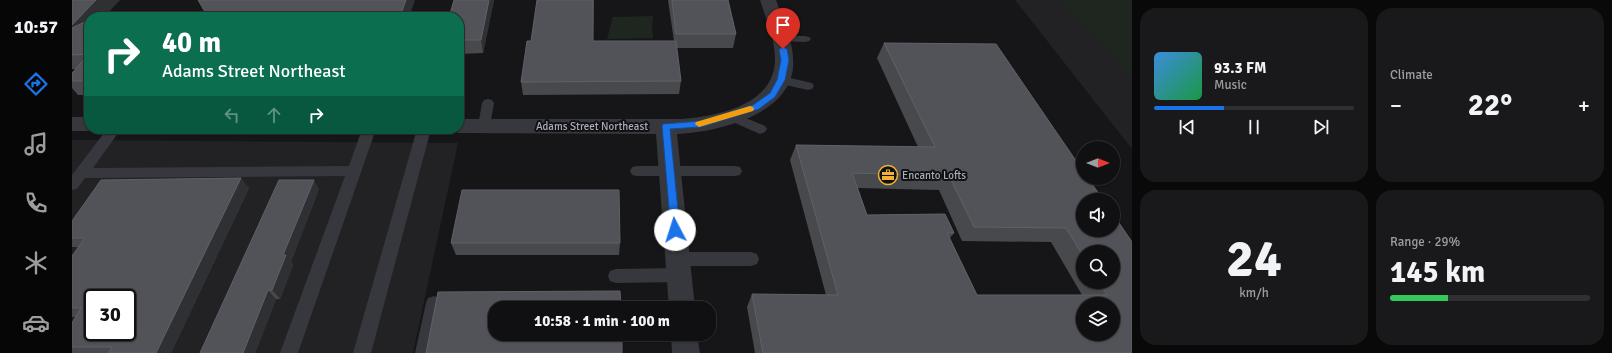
<!DOCTYPE html>
<html lang="en">
<head>
<meta charset="utf-8">
<style>
	body { margin:0; font-family:Signika,sans-serif; background:#19191b; color:#f1f3f6; height:100vh; display:flex; flex-direction:column; font-size:15px; white-space:nowrap }
	* { box-sizing:border-box; margin:0 }
	p { font-size:13px; color:#9c9d9f }
	.icon { flex:none; width:22px; height:22px; fill:none; stroke:currentColor; stroke-width:2; stroke-linecap:round; stroke-linejoin:round }
	.map { position:relative; flex:1; overflow:hidden }
	.panel { display:flex; flex-direction:column; gap:8px; padding:8px; background:#09090a; width:480px }
	.panel>* { flex:none }
	.hud { position:absolute; left:12px; top:12px; width:380px; height:122px; border-radius:16px; box-shadow:0 1px 3px #0004,0 0 0 1px #303032; background:#0b6e4f; color:#fff; overflow:hidden }
	.needle { width:26px; rotate:90deg }
	.fabs { position:absolute; left:1004px; top:141px; display:grid; gap:8px }
	.fabs a { display:grid; place-items:center; width:44px; height:44px; border-radius:50%; background:#101012; box-shadow:0 1px 3px #0004,0 0 0 1px #303032; font-size:20px }
	.speed { position:absolute; left:12px; top:289px; display:flex; gap:8px; font-size:20px; font-weight:700; text-align:center }
	.speed>* { display:grid; place-content:center; width:52px; height:52px; border-radius:50%; background:#101012; box-shadow:0 1px 3px #0004,0 0 0 1px #303032; line-height:1 }
	.speed .limit { border:2px solid #111; border-radius:6px; background:#fff; color:#111 }
	.pin { position:absolute; display:grid; place-items:center; width:34px; height:34px; color:#fff; margin:-41px -17px; border-radius:50% 50% 50% 0; rotate:-45deg; box-shadow:0 0 4px #0007 }
	.pin .icon { rotate:45deg }
	.me { position:absolute; width:44px; margin:-22px; rotate:355deg; stroke-linejoin:round; filter:drop-shadow(0 0 3px #0008) }
	.turn { display:flex; align-items:center; gap:14px; height:84px; padding:0 12px; font-size:18px }
	.turn .icon { width:52px; height:52px; stroke-width:2.5 }
	.turn b { display:block; font-size:28px; line-height:34px }
	.lanes { display:flex; align-items:center; height:38px; padding:0 12px; background:#0003; justify-content:center; gap:20px; direction:ltr }
	.lanes .off { opacity:.35 }
	.big { font-size:30px; font-weight:700; line-height:1.1 }
	.panel .tile { flex:1; display:flex; flex-direction:column; justify-content:center; gap:6px; min-width:0; padding:0 14px; border-radius:16px; background:#19191b }
	.panel .dial { align-items:center; gap:0 }
	.dial b { font-size:52px; line-height:1 }
	.song { display:flex; align-items:center; gap:12px }
	.cover { width:48px; height:48px; border-radius:6px; background:linear-gradient(135deg,hsl(210 70% 55%),hsl(140 70% 35%)) }
	.played { height:4px; border-radius:2px; background:linear-gradient(90deg,#1a73e8 35%,#303032 35%) }
	.keys { display:flex; justify-content:space-around; direction:ltr }
	.heat { display:flex; justify-content:space-between; align-items:center; font-size:22px; direction:ltr }
	.charge { height:6px; border-radius:3px; background:linear-gradient(90deg,#34c759 29%,#303032 0) }
	.panel .tiles { flex:1; display:grid; gap:8px; grid-template-columns:repeat(2,1fr) }
	.trip { position:absolute; left:416px; top:301px; width:228px; height:40px; border-radius:16px; background:#101012; box-shadow:0 1px 3px #0004,0 0 0 1px #303032; font-weight:700; line-height:40px; text-align:center }
	main { display:flex; flex:1; min-height:0 }
	.dock { display:flex; flex-direction:column; width:72px; justify-content:space-around; align-items:center; background:#060607; color:#9c9d9f }
	.dock .icon { width:28px; height:28px }
	.dock .on { color:#1a73e8 }
	.dock b { font-size:18px; color:#f1f3f6 }
	.map>svg:first-child { display:block }
	.built { fill:#222225; fill-rule:evenodd }
	.green { fill:#1e261f }
	.lines { fill:none; stroke-linecap:round; stroke-linejoin:round }
	.lane { fill:#37383d; fill-rule:evenodd }
	.street { fill:#37383d; fill-rule:evenodd }
	.wall { fill:#47494d; fill-rule:evenodd }
	.shaded-wall { fill:#2f3033 }
	.building { fill:#525359; stroke:#5f6168; fill-rule:evenodd }
	.route { fill:#1a73e8; stroke:#114b97 }
	.slow { fill:#f59e0b }
	.labels { text-anchor:middle; dominant-baseline:central; stroke-width:4; stroke-linejoin:round; paint-order:stroke }
	.street-label { font-size:11px; fill:#a8adb8; stroke:#111113 }
	.poi-label { font-size:11px; fill:#a8adb8; stroke:#111113; text-anchor:start }
</style>
</head>
<body>
<main>
<nav class="dock">
<b>10:57</b>
<svg class="icon on" aria-label="directions" viewBox="0 0 24 24"><path d="M12 3l9 9-9 9-9-9zM9 14v-3h6M13 9l2 2-2 2"/></svg>
<svg class="icon" aria-label="music" viewBox="0 0 24 24"><path d="M9 18V5l10-2v13"/><circle cx="6" cy="18" r="3"/><circle cx="16" cy="16" r="3"/></svg>
<svg class="icon" aria-label="phone" viewBox="0 0 24 24"><path d="M5 4h4l2 5-3 2q2 4 5 5l2-3 5 2v4C11 20 4 13 5 4z"/></svg>
<svg class="icon" aria-label="climate" viewBox="0 0 24 24"><path d="M12 3v18M4 7l16 10M4 17L20 7"/></svg>
<svg class="icon" aria-label="car" viewBox="0 0 24 24"><path d="M5 17H2v-5l4-1 3-4h7l3 4 3 1v5h-3M9 17h6M6 11h13"/><circle cx="7" cy="17" r="2"/><circle cx="17" cy="17" r="2"/></svg>
</nav>
<div class="map">
<svg width="1060" height="353" viewBox="0 0 1060 353">
	<rect width="100%" height="100%" fill="#161618"/>
	<!-- built -->
	<g class="built">
		<polygon points="943,0 1060,0 1060,149"/>
		<path d="M0,140l386,3 -45,210h-341zM21,298h34v34h-34z"/>
	</g>
	<!-- green -->
	<g class="green">
		<polygon points="991,0 1060,0 1060,79"/>
		<polygon points="581,16 580,26 581,38 535,39 541,17"/>
	</g>
	<g class="lines">
		<!-- lane -->
		<g class="lane">
			<polygon points="708,36 733,36 737,37 739,39 737,41 733,42 704,41 702,39 704,37"/>
			<polygon points="709,76 740,83 742,86 740,89 736,90 705,83 703,80 705,77"/>
			<polygon points="416,99 420,100 422,103 418,126 417,129 412,131 407,129 406,126 410,103 412,100"/>
			<polygon points="659,112 693,126 695,129 693,132 688,134 654,119 653,116 654,113"/>
			<polygon points="35,129 49,129 21,168 277,166 290,129 304,129 226,353 208,353 273,176 13,178 5,189 0,190 0,175"/>
			<polygon points="345,129 359,129 299,353 281,353"/>
			<polygon points="565,166 663,166 668,167 670,171 668,175 663,176 565,176 560,175 558,171 560,167"/>
			<polygon points="605,252 679,252 685,254 687,259 685,264 679,266 605,266 599,264 597,259 599,254"/>
			<polygon points="607,268 613,270 615,275 613,280 607,282 544,283 538,281 536,276 538,271 544,269"/>
			<polygon points="362,296 368,298 370,303 361,353 343,353 354,303 356,298"/>
		</g>
		<!-- street -->
		<g class="street">
			<path d="M688,0h16c8,22 19,44 17,68 -5,48 -77,64 -116,66l18,174h-26l-13,-174 -197,-1 -7,-2 -1,-2h8v-10h223c36,-3 93,-14 93,-60 0,-20 -9,-40 -15,-59z"/>
			<polygon points="0,117 17,117 17,129 24,129 17,131 0,131"/>
			<polygon points="599,334 625,334 628,353 600,353"/>
		</g>
	</g>
	<!-- wall -->
	<g class="wall">
		<polygon points="0,0 17,17 17,95 6,95 0,88 0,73 4,69 0,69"/>
		<polygon points="422,0 411,53 387,54 387,17"/>
		<polygon points="522,0 521,41 602,41 596,0 656,0 664,34 661,48 604,48 609,81 607,94 451,95 449,82 459,41"/>
		<path d="M812,43l112,1 87,127v7h5l15,22h-20v30h30v-16l19,28v111h-377l-8,-46 5,-13 74,1 -36,-135 6,-15 122,2 -41,-89zM786,188l81,2 23,51 89,1 31,53h-105l-27,-57 4,-5 -9,-19 -78,1zM1011,252h30v30h-30zM1011,304h30v30h-30z"/>
		<polygon points="177,188 99,353 0,353 0,323 4,317 0,317 0,256 6,247 0,247 0,221"/>
		<polygon points="247,189 219,262 221,265 208,299 204,299 183,353 128,353"/>
		<polygon points="379,243 548,243 547,255 384,255"/>
	</g>
	<!-- shaded-wall -->
	<g class="shaded-wall">
		<polygon points="24,0 48,0 32,17 17,17 17,34 0,36 0,25"/>
		<polygon points="334,0 343,0 337,17 328,17"/>
		<polygon points="417,0 422,0 411,53 409,40"/>
		<polygon points="169,178 177,188 99,353 84,353"/>
		<polygon points="242,180 247,189 219,262 221,265 208,299 200,290 211,255"/>
		<polygon points="196,290 204,299 183,353 171,353"/>
	</g>
	<!-- building -->
	<g class="building">
		<polygon points="0,0 24,0 0,25"/>
		<polygon points="126,0 334,0 328,17 136,17"/>
		<polygon points="382,0 417,0 409,40 387,40 387,17 377,17"/>
		<polygon points="465,0 521,0 521,41 604,41 609,81 449,82 455,41 459,41"/>
		<polygon points="600,0 656,0 664,34 604,34"/>
		<polygon points="29,15 37,17 25,17"/>
		<polygon points="17,20 17,81 0,81 0,73 17,54 0,55 0,28"/>
		<path d="M812,43l112,1 87,127v7h5l15,22h-20v30h30v-16l19,28v111h-369l-11,-59 86,1 -42,-150 139,2zM780,173l97,3 25,51 92,1 17,28v-4h30v30h-14l8,13h-130l-30,-62h7l-9,-19 -78,1zM1011,304h30v30h-30z"/>
		<path d="M169,178l-85,175h-47l3,-6h-40v-24l9,-15h-9v-52l13,-18h-13v-17l29,-41zM21,298h34v34h-34z"/>
		<polygon points="207,180 242,180 211,255 214,255 200,290 196,290 171,353 128,353"/>
		<polygon points="390,190 547,190 548,243 379,243"/>
		<polygon points="548,291 549,308 423,308 423,334 550,334 550,353 354,353 366,292"/>
	</g>
	<!-- route -->
	<polygon class="route" points="711,47 715,49 717,60 713,80 703,97 687,109 629,127 598,129 608,230 606,232 599,232 590,126 591,124 629,121 681,105 698,93 705,80 709,60 707,49"/>
	<!-- slow -->
	<polygon class="slow" points="678,106 681,107 682,109 681,111 627,127 623,124 624,122"/>
	<!-- icons -->
	<defs>
		<symbol id="office-ring" viewBox="-11 -11 22 22"><circle r="9.5" fill="#111113" stroke="#f2b134" stroke-width="1.5"/><path d="M-6-3h4V-5.5h4V-3h4V5H-6ZM-1-4.5V-3h2v-1.5ZM-6 0V1H6V0Z" fill="#f2b134"/></symbol>
	</defs>
	<g fill-rule="evenodd">
		<use href="#office-ring" x="805" y="164" width="22" height="22"/>
	</g>
	<g class="labels">
		<!-- street labels -->
		<g class="street-label">
			<text x="520" y="126">Adams Street Northeast</text>
		</g>
		<!-- poi labels -->
		<g class="poi-label">
			<text x="830" y="175">Encanto Lofts</text>
		</g>
	</g>
</svg>
<div class="fabs">
<a><svg class="needle" viewBox="-14 -14 28 28"><path d="M0-13l5 13h-10z" fill="#e53935"/><path d="M0 13l5-13h-10z" fill="#9c9d9f"/></svg></a>
<a><svg class="icon" aria-label="sound" viewBox="0 0 24 24"><path d="M4 9h4l5-4v14l-5-4H4zM17 9q2 3 0 6"/></svg></a>
<a><svg class="icon" aria-label="search" viewBox="0 0 24 24"><circle cx="10" cy="10" r="6"/><path d="M15 15l6 6"/></svg></a>
<a><svg class="icon" aria-label="layers" viewBox="0 0 24 24"><path d="M12 4l9 5-9 5-9-5zM3 14l9 5 9-5"/></svg></a>
</div>
<div class="speed"><div class="limit">30</div></div>
<div class="pin" style="left:711px;top:49px;background:#d93025"><svg class="icon" aria-label="arrive" viewBox="0 0 24 24"><path d="M6 21V4h12l-3 4 3 4H6"/></svg></div>
<svg class="me" style="left:603px;top:230px" viewBox="-20 -20 40 40"><circle r="19" fill="#fff"/><path d="M0-13L10 11 0 6-10 11z" fill="#1a73e8"/></svg>
<div class="trip">10:58 · 1 min · 100 m</div>
<div class="hud">
<div class="turn"><svg class="icon" aria-label="right" viewBox="0 0 24 24"><path d="M7 20v-9h11M14 6l5 5-5 5"/></svg><div><b>40 m</b>Adams Street Northeast</div></div>
<div class="lanes"><svg class="icon off" aria-label="left" viewBox="0 0 24 24"><path d="M17 20v-9H6M10 6l-5 5 5 5"/></svg><svg class="icon off" aria-label="ahead" viewBox="0 0 24 24"><path d="M12 20V5M6 11l6-6 6 6"/></svg><svg class="icon" aria-label="right" viewBox="0 0 24 24"><path d="M7 20v-9h11M14 6l5 5-5 5"/></svg></div>
</div>
</div>
<section class="panel">
<div class="tiles">
<div class="tile">
<div class="song"><i class="cover"></i><div><b>93.3 FM</b><p>Music</p></div></div>
<div class="played"></div>
<div class="keys"><svg class="icon" aria-label="previous" viewBox="0 0 24 24"><path d="M18 5L8 12l10 7zM5 5v14"/></svg><svg class="icon" aria-label="pause" viewBox="0 0 24 24"><path d="M8 5v14M16 5v14"/></svg><svg class="icon" aria-label="next" viewBox="0 0 24 24"><path d="M6 5l10 7-10 7zM19 5v14"/></svg></div>
</div>
<div class="tile"><p>Climate</p>
<div class="heat"><a>−</a><b class="big">22°</b><a>+</a></div>
</div>
<div class="tile dial"><b>24</b><p>km/h</p></div>
<div class="tile"><p>Range · 29%</p><b class="big">145 km</b><div class="charge"></div></div>
</div>
</section>
</main>
</body>
</html>
